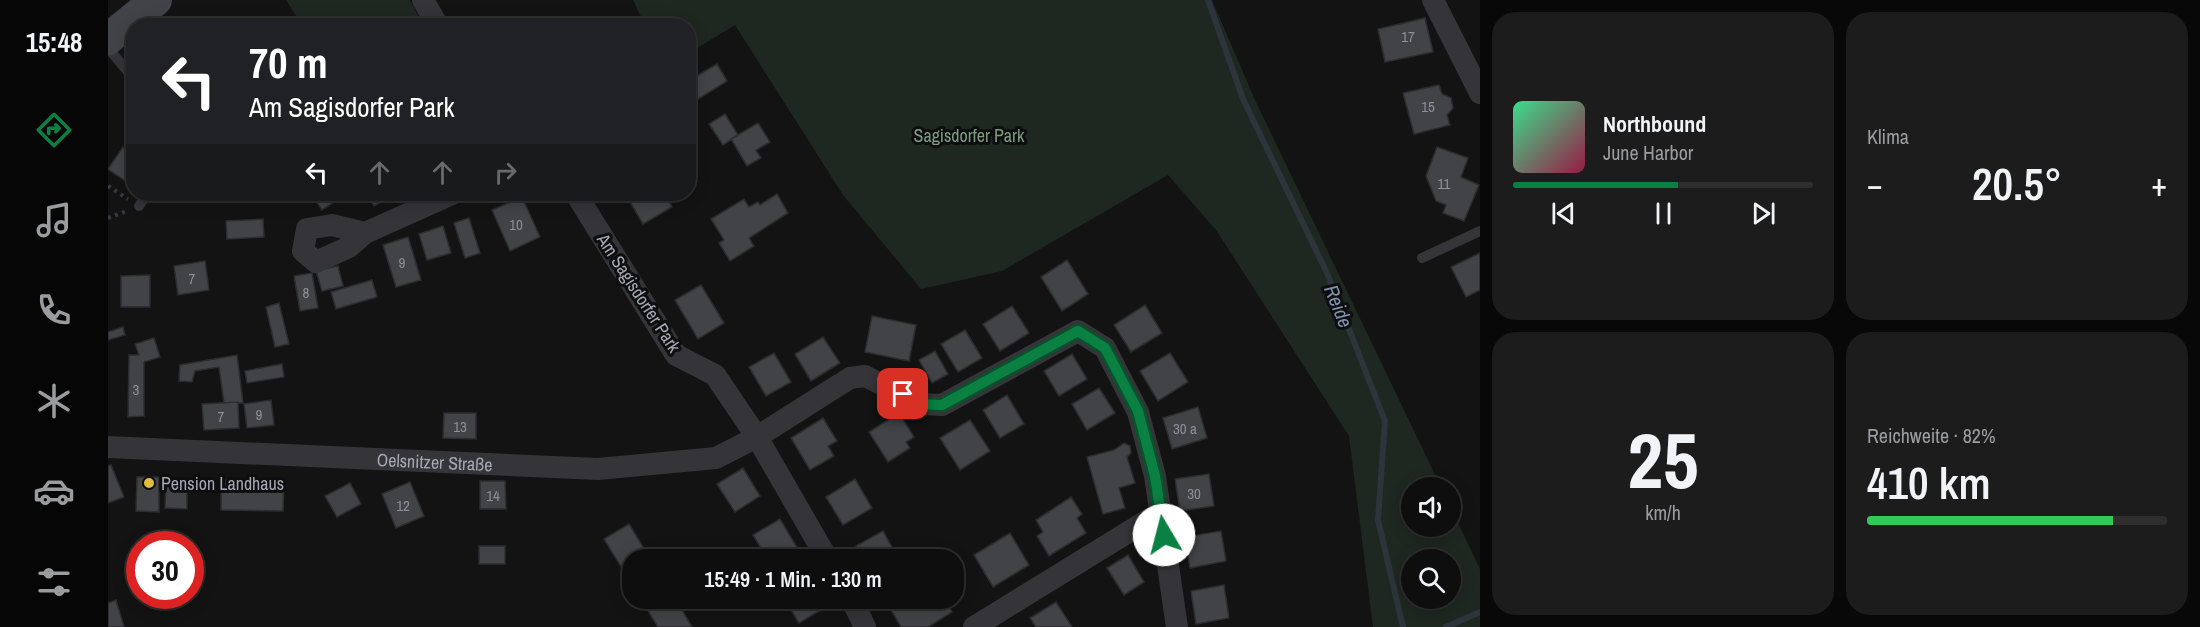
<!DOCTYPE html>
<html lang="de">
<head>
<meta charset="utf-8">
<style>
	body { margin:0; font-family:"Archivo Narrow",sans-serif; background:#1c1c1d; color:#f1f3f6; height:100vh; display:flex; flex-direction:column; font-size:22px; white-space:nowrap }
	* { box-sizing:border-box; margin:0 }
	p { font-size:20px; color:#9b9c9e }
	.icon { flex:none; width:33px; height:33px; fill:none; stroke:currentColor; stroke-width:2; stroke-linecap:round; stroke-linejoin:round }
	.map { position:relative; flex:1; overflow:hidden }
	.sheet { display:flex; flex-direction:column; gap:12px; padding:12px; background:#080808; width:720px }
	.sheet>* { flex:none }
	.top-card { position:absolute; left:18px; top:18px; width:570px; height:183px; border-radius:24px; box-shadow:0 3px 15px #0003,0 0 0 2px #2e2e2f; background:#202124; color:#fff; overflow:hidden }
	.controls { position:absolute; left:1293px; top:477px; display:grid; gap:12px }
	.controls a { display:grid; place-items:center; width:60px; height:60px; border-radius:50%; background:#0e0e0f; box-shadow:0 3px 15px #0003,0 0 0 2px #2e2e2f; font-size:30px }
	.speed { position:absolute; left:18px; top:531px; display:flex; gap:12px; font-size:30px; font-weight:700; text-align:center }
	.speed>* { display:grid; place-content:center; width:78px; height:78px; border-radius:50%; background:#0e0e0f; box-shadow:0 3px 15px #0003,0 0 0 2px #2e2e2f; line-height:1 }
	.speed .limit { border:9px solid #d22; background:#fff; color:#111 }
	.pin { position:absolute; display:grid; place-items:center; width:51px; height:51px; color:#fff; margin:-26px; border-radius:12px; box-shadow:0 3px 9px #0006 }
	.me { position:absolute; width:66px; margin:-33px; rotate:352deg; stroke-linejoin:round; filter:drop-shadow(0 0 4px #0008) }
	.turn { display:flex; align-items:center; gap:21px; height:126px; padding:0 24px; font-size:27px }
	.turn .icon { width:78px; height:78px; stroke-width:2.5 }
	.turn b { display:block; font-size:42px; line-height:51px }
	.lanes { display:flex; align-items:center; height:57px; padding:0 24px; background:#0003; justify-content:center; gap:30px; direction:ltr }
	.lanes .off { opacity:.35 }
	.big { font-size:45px; font-weight:600; line-height:1.1 }
	.sheet .widget { flex:1; display:flex; flex-direction:column; justify-content:center; gap:9px; min-width:0; padding:0 21px; border-radius:24px; background:#1c1c1d }
	.sheet .dial { align-items:center; gap:0 }
	.dial b { font-size:78px; line-height:1 }
	.song { display:flex; align-items:center; gap:18px }
	.cover { width:72px; height:72px; border-radius:9px; background:linear-gradient(135deg,hsl(150 70% 55%),hsl(340 70% 35%)) }
	.played { height:6px; border-radius:3px; background:linear-gradient(90deg,#0b8043 55%,#2e2e2f 55%) }
	.keys { display:flex; justify-content:space-around; direction:ltr }
	.heat { display:flex; justify-content:space-between; align-items:center; font-size:33px; direction:ltr }
	.charge { height:9px; border-radius:4px; background:linear-gradient(90deg,#34c759 82%,#2e2e2f 0) }
	.sheet .tiles { flex:1; display:grid; gap:12px; grid-template-columns:repeat(2,1fr) }
	.trip { position:absolute; left:514px; top:549px; width:342px; height:60px; border-radius:24px; background:#0e0e0f; box-shadow:0 3px 15px #0003,0 0 0 2px #2e2e2f; font-weight:600; line-height:60px; text-align:center }
	main { display:flex; flex:1; min-height:0 }
	.tabs { display:flex; flex-direction:column; width:108px; justify-content:space-around; align-items:center; background:#060606; color:#9b9c9e }
	.tabs .icon { width:42px; height:42px }
	.tabs .on { color:#0b8043 }
	.tabs b { font-size:27px; color:#f1f3f6 }
	.map>svg:first-child { display:block }
	.green { fill:#1f2721; fill-rule:evenodd }
	.lines { fill:none; stroke-linecap:round; stroke-linejoin:round }
	.stream { stroke:#2d343c; stroke-width:6 }
	.building { fill:#424347; stroke:#2d2d30; stroke-width:1.5 }
	.path { stroke:#3a3b40; stroke-width:4; stroke-dasharray:3 4.5; stroke-linecap:butt }
	.lane { stroke:#343439; stroke-width:10 }
	.street { stroke:#343439; stroke-width:22 }
	.secondary { stroke:#424349; stroke-width:32 }
	.route-casing { stroke:#07532c; stroke-width:15 }
	.route { stroke:#0b8043; stroke-width:10 }
	.poi-dot { fill:#e4be3b; stroke:#0e0e0f; stroke-width:2 }
	.labels { text-anchor:middle; dominant-baseline:central; stroke-width:6; stroke-linejoin:round; paint-order:stroke }
	.number-label { font-size:15px; fill:#8c8f99 }
	.park-label { font-size:18px; fill:#7d9d83; stroke:#0e0e0f }
	.street-label { font-size:18px; fill:#a5a8b4; stroke:#0e0e0f }
	.poi-label { font-size:18px; fill:#a5a8b4; stroke:#0e0e0f; text-anchor:start }
	.water-label { font-size:20px; font-style:italic; fill:#7e92ad; stroke:#0e0e0f }
</style>
</head>
<body>
<main>
<nav class="tabs">
<b>15:48</b>
<svg class="icon on" aria-label="directions" viewBox="0 0 24 24"><path d="M12 3l9 9-9 9-9-9zM9 14v-3h6M13 9l2 2-2 2"/></svg>
<svg class="icon" aria-label="music" viewBox="0 0 24 24"><path d="M9 18V5l10-2v13"/><circle cx="6" cy="18" r="3"/><circle cx="16" cy="16" r="3"/></svg>
<svg class="icon" aria-label="phone" viewBox="0 0 24 24"><path d="M5 4h4l2 5-3 2q2 4 5 5l2-3 5 2v4C11 20 4 13 5 4z"/></svg>
<svg class="icon" aria-label="climate" viewBox="0 0 24 24"><path d="M12 3v18M4 7l16 10M4 17L20 7"/></svg>
<svg class="icon" aria-label="car" viewBox="0 0 24 24"><path d="M5 17H2v-5l4-1 3-4h7l3 4 3 1v5h-3M9 17h6M6 11h13"/><circle cx="7" cy="17" r="2"/><circle cx="17" cy="17" r="2"/></svg>
<svg class="icon" aria-label="filters" viewBox="0 0 24 24"><path d="M4 7h16M4 17h16"/><circle cx="9" cy="7" r="2"/><circle cx="15" cy="17" r="2"/></svg>
</nav>
<div class="map">
<svg width="1372" height="627" viewBox="0 0 1372 627">
	<rect width="100%" height="100%" fill="#131314"/>
	<!-- green -->
	<g class="green">
		<polygon points="178,0 302,0 315,25 194,25"/>
		<path d="M525,0h579l43,100 186,387 -29,1v38h38l1,-18 29,61v58h-107l-24,-191 -133,-206 -48,-55 -166,96 -81,18 -78,-94 -108,-170 -46,28 -1,-27 -43,-1zM1304,560h38v38h-38z"/>
	</g>
	<g class="lines">
		<!-- stream -->
		<g class="stream">
			<polyline points="1100,0 1135,99 1219,273 1277,421 1270,520 1295,627"/>
			<polyline points="1338,627 1372,612"/>
		</g>
	</g>
	<!-- building -->
	<g class="building">
		<polygon points="1317,18 1325,52 1277,62 1270,29"/>
		<polygon points="609,64 619,81 587,101 580,91 580,81"/>
		<polygon points="1331,85 1334,94 1343,98 1345,108 1339,115 1342,125 1306,134 1295,93"/>
		<polygon points="617,114 630,135 615,145 601,124"/>
		<polygon points="650,123 662,142 648,150 653,158 639,166 623,139"/>
		<polygon points="15,147 26,155 26,181 23,185 0,169"/>
		<polygon points="1329,147 1360,158 1353,177 1371,185 1356,221 1335,213 1338,205 1328,201 1318,176"/>
		<polygon points="203,194 228,194 231,199 214,210"/>
		<polygon points="259,194 287,194 266,206"/>
		<polygon points="520,194 557,194 564,207 535,224 518,195"/>
		<polygon points="669,194 680,213 641,238 646,246 622,261 611,243 616,240 603,219 636,199 641,207 650,202 652,205"/>
		<polygon points="414,197 432,237 402,251 384,210"/>
		<polygon points="361,218 372,253 357,258 346,223"/>
		<polygon points="155,219 156,237 119,239 118,221"/>
		<polygon points="335,226 343,253 319,260 311,234"/>
		<polygon points="300,237 313,280 288,287 275,245"/>
		<polygon points="1372,253 1372,290 1358,297 1343,267"/>
		<polygon points="959,260 980,294 954,311 933,277"/>
		<polygon points="97,261 101,290 70,295 66,266"/>
		<polygon points="230,266 235,286 214,291 208,271"/>
		<polygon points="204,273 210,308 192,311 186,276"/>
		<polygon points="42,275 42,307 13,307 13,276"/>
		<polygon points="264,280 269,297 228,309 223,292"/>
		<polygon points="593,285 616,323 590,339 567,300"/>
		<polygon points="171,303 181,344 167,347 158,307"/>
		<polygon points="1037,305 1054,333 1023,352 1006,325"/>
		<polygon points="904,306 921,333 892,351 875,324"/>
		<polygon points="764,316 808,325 801,361 757,352"/>
		<polygon points="15,327 17,335 0,340 0,332"/>
		<polygon points="857,330 874,358 850,372 833,344"/>
		<polygon points="715,337 732,363 703,381 687,354"/>
		<polygon points="46,338 52,357 36,362 36,416 20,417 21,355 31,355 27,344"/>
		<polygon points="827,351 840,374 824,383 811,360"/>
		<polygon points="666,353 683,382 658,396 641,367"/>
		<polygon points="1062,353 1080,382 1050,401 1032,371"/>
		<polygon points="964,354 979,379 951,396 936,371"/>
		<polygon points="129,355 135,403 116,403 111,367 87,371 84,382 71,381 72,365"/>
		<polygon points="174,364 176,377 139,383 137,371"/>
		<polygon points="991,388 1007,413 979,430 964,404"/>
		<polygon points="899,395 916,424 892,438 875,410"/>
		<polygon points="163,400 166,425 139,428 136,404"/>
		<polygon points="130,402 131,428 96,430 94,404"/>
		<polygon points="1090,407 1099,438 1064,449 1055,418"/>
		<polygon points="336,413 368,413 368,439 335,438"/>
		<polygon points="791,413 806,437 798,442 802,448 780,462 761,432"/>
		<polygon points="715,418 729,441 720,446 726,456 702,470 683,438"/>
		<polygon points="862,420 882,451 852,470 832,438"/>
		<polygon points="1016,443 1022,446 1023,453 1019,457 1027,483 1011,488 1017,508 995,514 979,457 1006,450"/>
		<polygon points="3,465 16,497 0,503 0,466"/>
		<polygon points="635,468 652,496 627,512 609,484"/>
		<polygon points="1101,474 1106,506 1072,511 1067,479"/>
		<polygon points="29,477 51,477 51,512 28,511"/>
		<polygon points="58,479 79,480 79,509 57,508"/>
		<polygon points="747,479 764,508 735,525 718,497"/>
		<polygon points="113,480 176,481 175,511 113,510"/>
		<polygon points="372,481 397,481 398,509 372,509"/>
		<polygon points="302,482 316,516 288,528 274,494"/>
		<polygon points="242,483 253,504 229,517 217,496"/>
		<polygon points="963,497 974,514 969,518 978,533 941,556 929,536 935,532 928,520"/>
		<polygon points="672,519 690,549 672,560 660,560 645,535"/>
		<polygon points="521,524 543,560 525,560 525,586 496,539"/>
		<polygon points="775,531 791,560 756,560 748,546"/>
		<polygon points="1113,531 1118,561 1082,568 1077,537"/>
		<polygon points="902,533 921,565 885,587 866,555"/>
		<rect x="371" y="546" width="26" height="18"/>
		<polygon points="1020,555 1036,582 1016,595 999,568"/>
		<polygon points="1116,585 1121,618 1088,624 1083,591"/>
		<polygon points="532,598 567,598 584,627 550,627"/>
		<polygon points="676,598 720,598 723,604 691,623"/>
		<polygon points="776,598 836,598 844,612 820,627 793,627"/>
		<polygon points="8,600 16,627 0,627 0,603"/>
		<polygon points="948,602 964,627 928,627 922,618"/>
	</g>
	<g class="lines">
		<!-- path -->
		<g class="path">
			<polyline points="0,186 20,199"/>
			<polyline points="0,218 19,211"/>
		</g>
		<!-- lane -->
		<g class="lane">
			<polyline points="0,48 26,79"/>
			<polyline points="31,206 39,194"/>
			<polyline points="1314,258 1372,231"/>
		</g>
		<!-- street -->
		<g class="street">
			<polyline points="315,0 330,26"/>
			<polyline points="1325,0 1372,93"/>
			<polyline points="257,233 224,225 199,229 195,251 208,262 241,247 257,233 344,194"/>
			<path id="s1" d="M0,447l490,22 118,-11 41,-21 -42,-62 -39,-20 -100,-161"/>
			<polyline points="720,560 649,437 742,378 757,376 813,404 834,405 970,331 997,348 1030,412 1047,476 1069,627"/>
			<polyline points="743,598 757,627"/>
			<polyline points="866,627 1053,512"/>
		</g>
		<!-- secondary -->
		<polyline class="secondary" points="0,39 48,0"/>
	</g>
	<g class="lines">
		<defs>
			<polyline id="route" points="795,394 813,404 834,405 970,331 997,348 1030,411 1047,476 1056,535"/>
		</defs>
		<!-- route casing -->
		<use href="#route" class="route-casing"/>
		<!-- route -->
		<use href="#route" class="route"/>
	</g>
	<!-- markers -->
	<circle class="poi-dot" cx="41" cy="483" r="6"/>
	<g class="labels">
		<!-- number labels -->
		<g class="number-label">
			<text x="1300" y="36">17</text>
			<text x="1320" y="106">15</text>
			<text x="1336" y="183">11</text>
			<text x="408" y="224">10</text>
			<text x="294" y="262">9</text>
			<text x="84" y="278">7</text>
			<text x="198" y="292">8</text>
			<text x="28" y="389">3</text>
			<text x="151" y="414">9</text>
			<text x="113" y="416">7</text>
			<text x="352" y="426">13</text>
			<text x="1077" y="428">30 a</text>
			<text x="1086" y="493">30</text>
			<text x="385" y="495">14</text>
			<text x="295" y="505">12</text>
		</g>
		<!-- park labels -->
		<g class="park-label">
			<text x="861" y="135">Sagisdorfer Park</text>
		</g>
		<!-- street labels -->
		<g class="street-label">
			<text transform="translate(531 293) rotate(57)">Am Sagisdorfer Park</text>
			<text stroke="none"><textPath href="#s1" startOffset="327">Oelsnitzer Straße</textPath></text>
		</g>
		<!-- poi labels -->
		<g class="poi-label">
			<text x="53" y="483">Pension Landhaus</text>
		</g>
		<!-- water labels -->
		<g class="water-label">
			<text transform="translate(1231 306) rotate(68)">Reide</text>
		</g>
	</g>
</svg>
<div class="controls">
<a><svg class="icon" aria-label="sound" viewBox="0 0 24 24"><path d="M4 9h4l5-4v14l-5-4H4zM17 9q2 3 0 6"/></svg></a>
<a><svg class="icon" aria-label="search" viewBox="0 0 24 24"><circle cx="10" cy="10" r="6"/><path d="M15 15l6 6"/></svg></a>
</div>
<div class="speed"><div class="limit">30</div></div>
<div class="pin" style="left:795px;top:394px;background:#d93025"><svg class="icon" aria-label="arrive" viewBox="0 0 24 24"><path d="M6 21V4h12l-3 4 3 4H6"/></svg></div>
<svg class="me" style="left:1056px;top:535px" viewBox="-20 -20 40 40"><circle r="19" fill="#fff"/><path d="M0-13L10 11 0 6-10 11z" fill="#0b8043"/></svg>
<div class="trip">15:49 · 1 Min. · 130 m</div>
<div class="top-card">
<div class="turn"><svg class="icon" aria-label="left" viewBox="0 0 24 24"><path d="M17 20v-9H6M10 6l-5 5 5 5"/></svg><div><b>70 m</b>Am Sagisdorfer Park</div></div>
<div class="lanes"><svg class="icon" aria-label="left" viewBox="0 0 24 24"><path d="M17 20v-9H6M10 6l-5 5 5 5"/></svg><svg class="icon off" aria-label="ahead" viewBox="0 0 24 24"><path d="M12 20V5M6 11l6-6 6 6"/></svg><svg class="icon off" aria-label="ahead" viewBox="0 0 24 24"><path d="M12 20V5M6 11l6-6 6 6"/></svg><svg class="icon off" aria-label="right" viewBox="0 0 24 24"><path d="M7 20v-9h11M14 6l5 5-5 5"/></svg></div>
</div>
</div>
<section class="sheet">
<div class="tiles">
<div class="widget">
<div class="song"><i class="cover"></i><div><b>Northbound</b><p>June Harbor</p></div></div>
<div class="played"></div>
<div class="keys"><svg class="icon" aria-label="previous" viewBox="0 0 24 24"><path d="M18 5L8 12l10 7zM5 5v14"/></svg><svg class="icon" aria-label="pause" viewBox="0 0 24 24"><path d="M8 5v14M16 5v14"/></svg><svg class="icon" aria-label="next" viewBox="0 0 24 24"><path d="M6 5l10 7-10 7zM19 5v14"/></svg></div>
</div>
<div class="widget"><p>Klima</p>
<div class="heat"><a>−</a><b class="big">20.5°</b><a>+</a></div>
</div>
<div class="widget dial"><b>25</b><p>km/h</p></div>
<div class="widget"><p>Reichweite · 82%</p><b class="big">410 km</b><div class="charge"></div></div>
</div>
</section>
</main>
</body>
</html>
